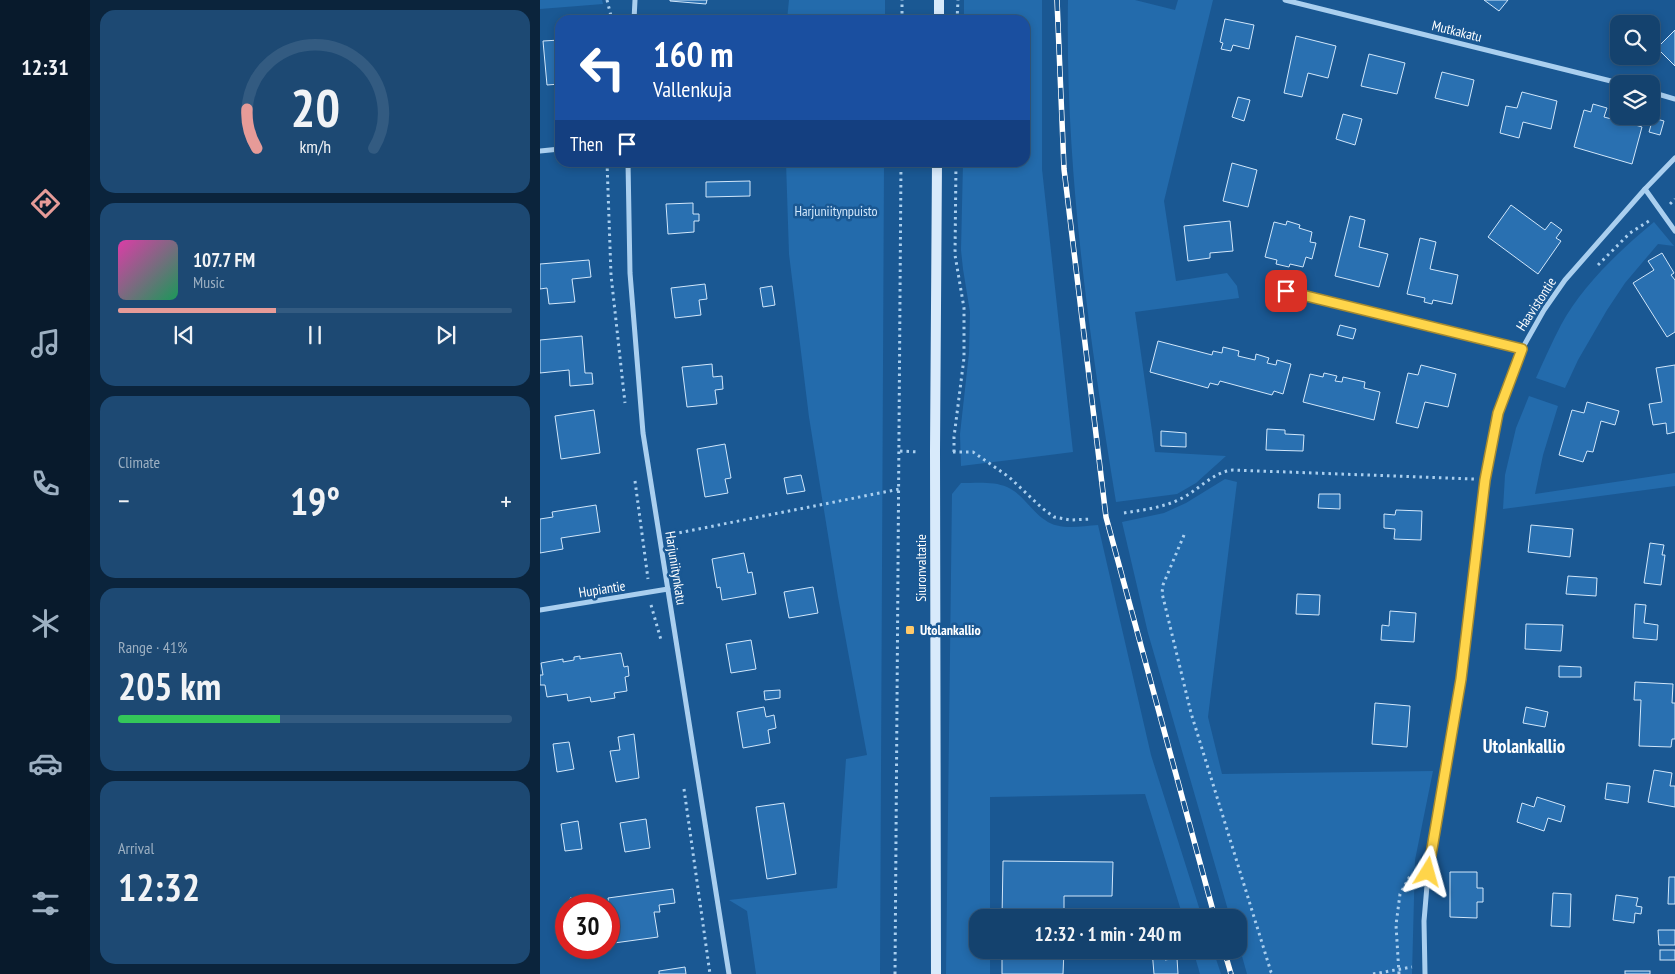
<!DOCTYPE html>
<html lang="en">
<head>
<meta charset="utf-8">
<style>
	body { margin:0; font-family:"PT Sans Narrow",sans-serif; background:#1d4973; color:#f1f3f6; height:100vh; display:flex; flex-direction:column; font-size:19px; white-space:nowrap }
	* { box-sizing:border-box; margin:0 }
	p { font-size:16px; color:#9db0c2 }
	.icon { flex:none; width:28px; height:28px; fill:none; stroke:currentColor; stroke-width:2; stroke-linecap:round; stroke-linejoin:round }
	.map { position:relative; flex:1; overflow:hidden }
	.drawer { display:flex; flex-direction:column; gap:10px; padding:10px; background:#0b243c; width:450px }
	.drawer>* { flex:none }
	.guide { position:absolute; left:15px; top:15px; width:475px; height:152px; border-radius:15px; box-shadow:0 2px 8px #0003,0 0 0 1px #335b81; background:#1a4fa0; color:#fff; overflow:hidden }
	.buttons { position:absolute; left:1070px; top:15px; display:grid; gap:10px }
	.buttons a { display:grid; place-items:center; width:50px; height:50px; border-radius:10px; background:#14426e; box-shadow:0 2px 8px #0003,0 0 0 1px #335b81; font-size:25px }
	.speed { position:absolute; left:15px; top:894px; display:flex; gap:10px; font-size:25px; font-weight:700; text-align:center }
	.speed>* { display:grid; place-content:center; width:65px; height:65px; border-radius:50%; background:#14426e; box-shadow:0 2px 8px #0003,0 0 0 1px #335b81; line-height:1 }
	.speed .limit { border:8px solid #d22; background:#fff; color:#111 }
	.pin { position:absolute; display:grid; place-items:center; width:42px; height:42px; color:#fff; margin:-21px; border-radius:10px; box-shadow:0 2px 8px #0006 }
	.me { position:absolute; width:55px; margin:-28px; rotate:8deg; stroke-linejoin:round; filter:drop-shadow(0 0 4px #0008) }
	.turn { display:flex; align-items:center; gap:18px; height:105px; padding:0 15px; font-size:22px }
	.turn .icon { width:65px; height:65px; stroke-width:2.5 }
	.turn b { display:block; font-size:35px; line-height:42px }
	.then { display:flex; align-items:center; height:48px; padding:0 15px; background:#0003; gap:10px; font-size:19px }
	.big { font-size:38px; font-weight:700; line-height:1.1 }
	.drawer .tile { flex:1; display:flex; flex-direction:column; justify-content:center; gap:8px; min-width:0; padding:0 18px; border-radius:15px; background:#1d4973 }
	.drawer .dial { align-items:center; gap:0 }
	.dial svg { height:130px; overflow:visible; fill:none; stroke:#335b81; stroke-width:7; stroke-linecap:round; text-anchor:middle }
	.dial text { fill:#f1f3f6; stroke:none }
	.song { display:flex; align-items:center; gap:15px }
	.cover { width:60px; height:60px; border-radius:8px; background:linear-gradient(135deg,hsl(320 70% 55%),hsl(150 70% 35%)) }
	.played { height:5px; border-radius:2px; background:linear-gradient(90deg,#e69b98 40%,#335b81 40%) }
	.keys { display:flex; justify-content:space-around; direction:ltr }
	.heat { display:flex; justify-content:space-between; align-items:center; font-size:28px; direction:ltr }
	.charge { height:8px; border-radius:4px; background:linear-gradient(90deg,#34c759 41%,#335b81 0) }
	.trip { position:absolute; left:429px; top:909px; width:278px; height:50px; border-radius:15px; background:#14426e; box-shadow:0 2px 8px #0003,0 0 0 1px #335b81; font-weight:700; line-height:50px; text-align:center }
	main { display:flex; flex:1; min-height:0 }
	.dock { display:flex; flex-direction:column; width:90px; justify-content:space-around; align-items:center; background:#081a2c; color:#9db0c2 }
	.dock .icon { width:35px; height:35px }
	.dock .on { color:#e69b98 }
	.dock b { font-size:22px; color:#f1f3f6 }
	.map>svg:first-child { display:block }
	.green { fill:#236bac }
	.building { fill:#2970b1; stroke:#d1e7fb }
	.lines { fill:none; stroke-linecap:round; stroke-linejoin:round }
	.path { stroke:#aacfef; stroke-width:3; stroke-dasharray:2.5 4; stroke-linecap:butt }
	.minor { stroke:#aacfef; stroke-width:5 }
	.secondary { stroke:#d8eafb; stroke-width:10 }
	.rail-casing { stroke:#fff; stroke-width:5.5 }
	.rail { stroke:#1a5893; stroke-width:4; stroke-dasharray:11; stroke-linecap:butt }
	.route-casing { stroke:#a68a30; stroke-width:12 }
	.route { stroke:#ffd54a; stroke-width:9 }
	.poi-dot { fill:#ffc969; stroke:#1a5893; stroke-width:2 }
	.labels { text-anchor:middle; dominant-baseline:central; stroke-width:5; stroke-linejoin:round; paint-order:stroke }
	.street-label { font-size:14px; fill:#fff; stroke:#1a5893 }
	.park-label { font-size:14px; fill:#d1e7fb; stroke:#1a5893 }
	.poi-label { font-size:14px; font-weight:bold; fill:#fff; stroke:#1a5893; text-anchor:start }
	.district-label { font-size:19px; font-weight:bold; fill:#fff; stroke:#1a5893 }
</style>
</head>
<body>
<main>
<nav class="dock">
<b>12:31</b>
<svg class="icon on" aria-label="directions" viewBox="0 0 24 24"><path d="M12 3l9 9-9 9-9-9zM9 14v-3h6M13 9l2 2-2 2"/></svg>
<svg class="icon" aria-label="music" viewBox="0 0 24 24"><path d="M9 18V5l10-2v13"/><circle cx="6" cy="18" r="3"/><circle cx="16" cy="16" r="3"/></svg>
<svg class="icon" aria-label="phone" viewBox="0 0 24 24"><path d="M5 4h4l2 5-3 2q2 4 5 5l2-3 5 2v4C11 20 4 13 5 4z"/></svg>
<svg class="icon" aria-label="climate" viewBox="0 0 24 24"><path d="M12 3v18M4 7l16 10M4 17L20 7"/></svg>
<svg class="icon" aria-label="car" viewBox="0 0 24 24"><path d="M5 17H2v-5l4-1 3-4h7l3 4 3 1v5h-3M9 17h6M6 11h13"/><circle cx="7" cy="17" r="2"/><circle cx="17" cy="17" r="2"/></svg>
<svg class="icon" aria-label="filters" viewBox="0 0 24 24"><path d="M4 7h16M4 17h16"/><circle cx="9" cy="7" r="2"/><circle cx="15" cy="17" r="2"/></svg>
</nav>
<section class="drawer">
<div class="tile dial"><svg viewBox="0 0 100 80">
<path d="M14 69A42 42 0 1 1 86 69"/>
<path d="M14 69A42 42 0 0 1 8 45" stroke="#e69b98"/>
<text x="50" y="56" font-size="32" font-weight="700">20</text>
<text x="50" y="72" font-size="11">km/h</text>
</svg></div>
<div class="tile">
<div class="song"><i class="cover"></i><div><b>107.7 FM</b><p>Music</p></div></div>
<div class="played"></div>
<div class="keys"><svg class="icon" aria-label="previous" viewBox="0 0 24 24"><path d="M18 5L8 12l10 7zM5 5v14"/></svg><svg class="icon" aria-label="pause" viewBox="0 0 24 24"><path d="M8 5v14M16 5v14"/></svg><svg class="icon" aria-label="next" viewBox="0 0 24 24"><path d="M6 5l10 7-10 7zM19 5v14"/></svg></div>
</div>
<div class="tile"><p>Climate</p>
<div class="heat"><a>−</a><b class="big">19°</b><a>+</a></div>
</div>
<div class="tile"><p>Range · 41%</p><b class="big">205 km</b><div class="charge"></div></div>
<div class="tile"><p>Arrival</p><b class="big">12:32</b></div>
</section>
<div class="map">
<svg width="1135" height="974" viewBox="0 0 1135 974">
	<rect width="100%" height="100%" fill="#1a5893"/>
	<!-- green -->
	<g class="green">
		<polygon points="0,0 62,0 63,4 0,9"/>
		<polygon points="249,0 345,0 345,20 247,20"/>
		<polygon points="424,0 502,0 502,169 533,452 421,466 420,434 429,353 430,312 423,269 421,250 423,163 485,162 485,20 424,20"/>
		<path d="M528,0h67l40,10 3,-10h35l-49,201 12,80 51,-8 10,13 2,12 -104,14 20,140 71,4 -30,27 -19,11 -61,8c-27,-166 -51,-333 -48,-502z"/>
		<polygon points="246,162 344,163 340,974 216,974 207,911 189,900 297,888 306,759 327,755 298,597 269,417 249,254"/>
		<path d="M1114,222l20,24 -16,-2 -33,39 -18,27 -29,50 -13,28 -29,-10c8,-18 16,-36 25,-53 21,-39 59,-75 93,-103z"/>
		<polygon points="989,396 1018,406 1003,455 995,494 1135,473 1135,486 963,509 965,475 976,428"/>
		<polygon points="685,479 697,482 668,717 682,774 893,771 875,860 872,974 707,974 698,942 698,918 690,917 608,633 582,522 624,513 646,503"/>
		<path d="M421,483c14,0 33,-2 46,4 16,7 24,24 38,33 15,11 36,6 53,5l53,230 51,162h-19l-38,-123 -155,3v120l-12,1v32h12v24h-44l6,-480z"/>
		<polygon points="653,950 673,950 681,974 660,974"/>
	</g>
	<!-- building -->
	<g class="building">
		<polygon points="130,0 167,0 166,4 130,1"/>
		<polygon points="944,0 968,0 959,11"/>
		<polygon points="685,19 714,25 709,49 693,45 691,51 681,49 683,43 680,42"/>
		<polygon points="1135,30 1135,66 1117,48"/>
		<polygon points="756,36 796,46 788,78 768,73 762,97 744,93"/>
		<polygon points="20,40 20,84 7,85 3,41"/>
		<polygon points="829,54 865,63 857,94 821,86"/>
		<polygon points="902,72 934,80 928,106 895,98"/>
		<polygon points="982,92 1017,101 1011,129 983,122 979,138 960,133 966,106 977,108"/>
		<polygon points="698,97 710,100 704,121 692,117"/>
		<polygon points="1053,104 1067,108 1064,117 1079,121 1080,116 1094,116 1092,124 1102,127 1092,164 1034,147 1044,110 1051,112"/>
		<polygon points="803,114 822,119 815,145 796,139"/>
		<polygon points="1113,118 1124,121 1120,135 1109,132"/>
		<polygon points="692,163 717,170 708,207 683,201"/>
		<polygon points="210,181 210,196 166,197 166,182"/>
		<polygon points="153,203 153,214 159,214 159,221 154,221 154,232 128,234 126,204"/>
		<polygon points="971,205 1005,230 1011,222 1022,230 1016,238 1021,241 998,274 948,237"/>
		<polygon points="810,216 825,220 819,247 848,254 839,287 795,276"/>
		<polygon points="690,221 693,251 670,253 670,258 648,261 644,226"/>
		<polygon points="747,221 760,225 759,228 772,232 770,242 776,243 772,259 766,257 763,267 750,264 749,267 736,264 737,260 725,257 734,222 746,225"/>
		<polygon points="880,238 896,242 890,269 918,275 912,304 893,300 892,304 884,302 885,298 867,294"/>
		<polygon points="1122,253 1134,273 1131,275 1135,280 1135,332 1127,337 1093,283 1114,270 1108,261"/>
		<polygon points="49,260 51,277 32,279 35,302 9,304 7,288 0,289 0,264"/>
		<polygon points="165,284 167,299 159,300 161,315 135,318 131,288"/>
		<polygon points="232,286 235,305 223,307 220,288"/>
		<polygon points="800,325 816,329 813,339 797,335"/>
		<polygon points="42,336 45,373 52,373 53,384 30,386 29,370 0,373 0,340"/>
		<polygon points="618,341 672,355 673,351 682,353 683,347 699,351 698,356 715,360 716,354 729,358 727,363 736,365 737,360 751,364 743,394 734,391 732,395 680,381 678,385 670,383 668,388 610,372"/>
		<polygon points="172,364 173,377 182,376 183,389 175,390 177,404 147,407 142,367"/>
		<polygon points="881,365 916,374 908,407 885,402 878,428 856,423 868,373 878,375"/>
		<polygon points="1135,365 1135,432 1127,434 1126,423 1113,425 1109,404 1122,402 1116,368"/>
		<polygon points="784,373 797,376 795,381 802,382 803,377 825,382 824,388 840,392 834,420 763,402 770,374 783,377"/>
		<polygon points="1047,402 1079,411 1075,425 1061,421 1053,452 1047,451 1043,462 1019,455 1032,410 1044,413"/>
		<polygon points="54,410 60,453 21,459 15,416"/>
		<polygon points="727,429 745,430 745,434 764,435 763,451 726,450"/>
		<polygon points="621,431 646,433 646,447 621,446"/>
		<polygon points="185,444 191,478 185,479 188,493 165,497 157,449"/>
		<polygon points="261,475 265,491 247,494 244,478"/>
		<polygon points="779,494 800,494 800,509 778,508"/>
		<polygon points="56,505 60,532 21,538 23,549 0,553 0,519 13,517 12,512"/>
		<polygon points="856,510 882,511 881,540 854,539 855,529 844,528 844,514 855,515"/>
		<polygon points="991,525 1033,529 1030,557 988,552"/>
		<polygon points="1110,543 1124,545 1122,555 1125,555 1121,585 1104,583"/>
		<polygon points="204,553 208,573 212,572 216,594 182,600 180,587 177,588 172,559"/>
		<polygon points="1028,576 1057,578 1056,596 1026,594"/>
		<polygon points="273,587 278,613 249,618 244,592"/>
		<polygon points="757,594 780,595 779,615 756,614"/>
		<polygon points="1095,604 1106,605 1104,623 1118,625 1117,640 1093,638"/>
		<polygon points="850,611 876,613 874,642 841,640 842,625 849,626"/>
		<polygon points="986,624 1023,625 1021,651 985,649"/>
		<polygon points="211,640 216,669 191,673 186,644"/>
		<polygon points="81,653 84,667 88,666 89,676 85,677 87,691 74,693 75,698 51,702 50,697 28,701 27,694 7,697 5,685 0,685 0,675 3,675 1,663 23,659 23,662 34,660 34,657 40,656 40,659"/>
		<polygon points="1019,666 1041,667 1041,677 1019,677"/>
		<polygon points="1095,682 1133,684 1132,703 1135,703 1135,739 1132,739 1131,747 1099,746 1101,700 1094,700"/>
		<polygon points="240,690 240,698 225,700 224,691"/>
		<polygon points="835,703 870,706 867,747 832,744"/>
		<polygon points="224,707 226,717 234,715 236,728 228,730 230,743 203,748 197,712"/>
		<polygon points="986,707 1008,712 1005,727 983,723"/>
		<polygon points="94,734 99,778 76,782 70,751 80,750 78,737"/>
		<polygon points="29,742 34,769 17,772 13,744"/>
		<polygon points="1114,770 1132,773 1130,786 1135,786 1135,807 1108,802"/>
		<polygon points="1067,783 1090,786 1088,803 1065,799"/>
		<polygon points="997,797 1025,806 1021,822 1008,818 1004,831 977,822 982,803 994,807"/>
		<polygon points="244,803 256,874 227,879 216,807"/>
		<polygon points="106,819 110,848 85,852 80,823"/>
		<polygon points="38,821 42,849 25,851 21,824"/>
		<polygon points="463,861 573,862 572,896 524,896 524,918 462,918"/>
		<polygon points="910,872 937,872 937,888 943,888 943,902 937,902 937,918 910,917"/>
		<polygon points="1129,877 1135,877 1135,904 1128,904"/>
		<polygon points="133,889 135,903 119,905 120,912 114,912 118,937 74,943 68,898"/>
		<polygon points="1013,893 1031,894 1030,927 1011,926"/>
		<polygon points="50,895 51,905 31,905 30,898"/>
		<polygon points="1076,895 1098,898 1096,906 1102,907 1101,914 1095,913 1094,923 1073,920"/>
		<polygon points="1118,930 1135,930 1135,945 1119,945"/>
		<polygon points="462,950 524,950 523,974 462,974"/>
		<polygon points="612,950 624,950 625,960 637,958 638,974 614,974"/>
		<rect x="1120" y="950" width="15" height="10"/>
		<polygon points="145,967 146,974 119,974 119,971"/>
		<rect x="1085" y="971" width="25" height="3"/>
	</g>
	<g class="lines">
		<!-- path -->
		<g class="path">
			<polyline points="67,0 72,20"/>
			<polyline points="362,20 362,0"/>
			<polyline points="417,20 418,0"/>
			<polyline points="67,162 71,275 85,403"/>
			<polyline points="1130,204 1135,199"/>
			<polyline points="1058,265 1090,233 1112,219"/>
			<polyline points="360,451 379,452"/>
			<polyline points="413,452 433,452 469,477 502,508 514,517 530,520 552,519"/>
			<polyline points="414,452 414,437 424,358 424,308 415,255 416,162"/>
			<polyline points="95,481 108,579"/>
			<path d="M584,513c18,-3 37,-5 54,-13 19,-8 34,-28 55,-30l241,9"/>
			<polyline points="133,534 360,489"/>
			<polyline points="644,535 623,585 622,593 651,713 731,972 733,974"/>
			<polyline points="111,605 121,640"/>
			<polyline points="144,789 170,974"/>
			<polyline points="355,974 361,162"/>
			<polyline points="833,974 872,967"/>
			<polyline points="859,974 856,925 860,894 870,876 876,875"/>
		</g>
		<!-- minor -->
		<g class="minor">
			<polyline points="745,0 1083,84"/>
			<polyline points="94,20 95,0"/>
			<polyline points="1111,92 1135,99"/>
			<polyline points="0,151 20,149"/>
			<polyline points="88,162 90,273 103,433 189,974"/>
			<polyline points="1105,189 1135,231"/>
			<polyline points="746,291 982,349"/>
			<polyline points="0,610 128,589"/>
			<polyline points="885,974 884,921 889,862 921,679 945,480 958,413 982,349 1004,310 1025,280 1105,189 1135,158"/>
		</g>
		<!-- secondary -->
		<g class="secondary">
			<polyline points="399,20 399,0"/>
			<polyline points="396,974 395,452 397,162"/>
		</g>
		<defs>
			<g id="rail">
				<polyline points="517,0 524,169 566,517 675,918"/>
				<polyline points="684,950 691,974"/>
			</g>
		</defs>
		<!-- rail casing -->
		<use href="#rail" class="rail-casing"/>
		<!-- rail -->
		<use href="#rail" class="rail"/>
	</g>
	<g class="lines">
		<defs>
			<polyline id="route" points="746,291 982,349 958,413 945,480 921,679 888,872"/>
		</defs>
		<!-- route casing -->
		<use href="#route" class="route-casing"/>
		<!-- route -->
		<use href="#route" class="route"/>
	</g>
	<!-- markers -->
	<rect class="poi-dot" x="365" y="625" width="10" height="10" rx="2.5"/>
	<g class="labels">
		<!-- street labels -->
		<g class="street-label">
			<text transform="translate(917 31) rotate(14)">Mutkakatu</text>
			<text transform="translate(996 304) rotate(-57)">Haavistontie</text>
			<text transform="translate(136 568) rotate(81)">Harjuniitynkatu</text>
			<text transform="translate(381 568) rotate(-90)">Siuronvaltatie</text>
			<text transform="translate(62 589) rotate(-9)">Hupiantie</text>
		</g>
		<!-- park labels -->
		<g class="park-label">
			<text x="296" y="211">Harjuniitynpuisto</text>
		</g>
		<!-- poi labels -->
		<g class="poi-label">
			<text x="380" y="630">Utolankallio</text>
		</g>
		<!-- district labels -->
		<g class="district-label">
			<text x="984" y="746">Utolankallio</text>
		</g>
	</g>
</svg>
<div class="buttons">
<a><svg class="icon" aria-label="search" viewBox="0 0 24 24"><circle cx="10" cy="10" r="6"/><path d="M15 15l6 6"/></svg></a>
<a><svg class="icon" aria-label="layers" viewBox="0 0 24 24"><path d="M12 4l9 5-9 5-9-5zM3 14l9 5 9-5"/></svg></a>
</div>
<div class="speed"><div class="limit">30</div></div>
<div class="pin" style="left:746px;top:291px;background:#d93025"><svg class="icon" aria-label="arrive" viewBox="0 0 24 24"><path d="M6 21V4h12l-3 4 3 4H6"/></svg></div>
<svg class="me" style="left:888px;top:872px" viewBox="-20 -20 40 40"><path d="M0-17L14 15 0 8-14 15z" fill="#ffd54a" stroke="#fff" stroke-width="4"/></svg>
<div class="trip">12:32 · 1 min · 240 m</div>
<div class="guide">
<div class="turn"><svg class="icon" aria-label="left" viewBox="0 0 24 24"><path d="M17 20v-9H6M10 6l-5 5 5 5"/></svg><div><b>160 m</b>Vallenkuja</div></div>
<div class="then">Then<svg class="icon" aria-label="arrive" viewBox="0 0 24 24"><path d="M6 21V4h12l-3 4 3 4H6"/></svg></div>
</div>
</div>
</main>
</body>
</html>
